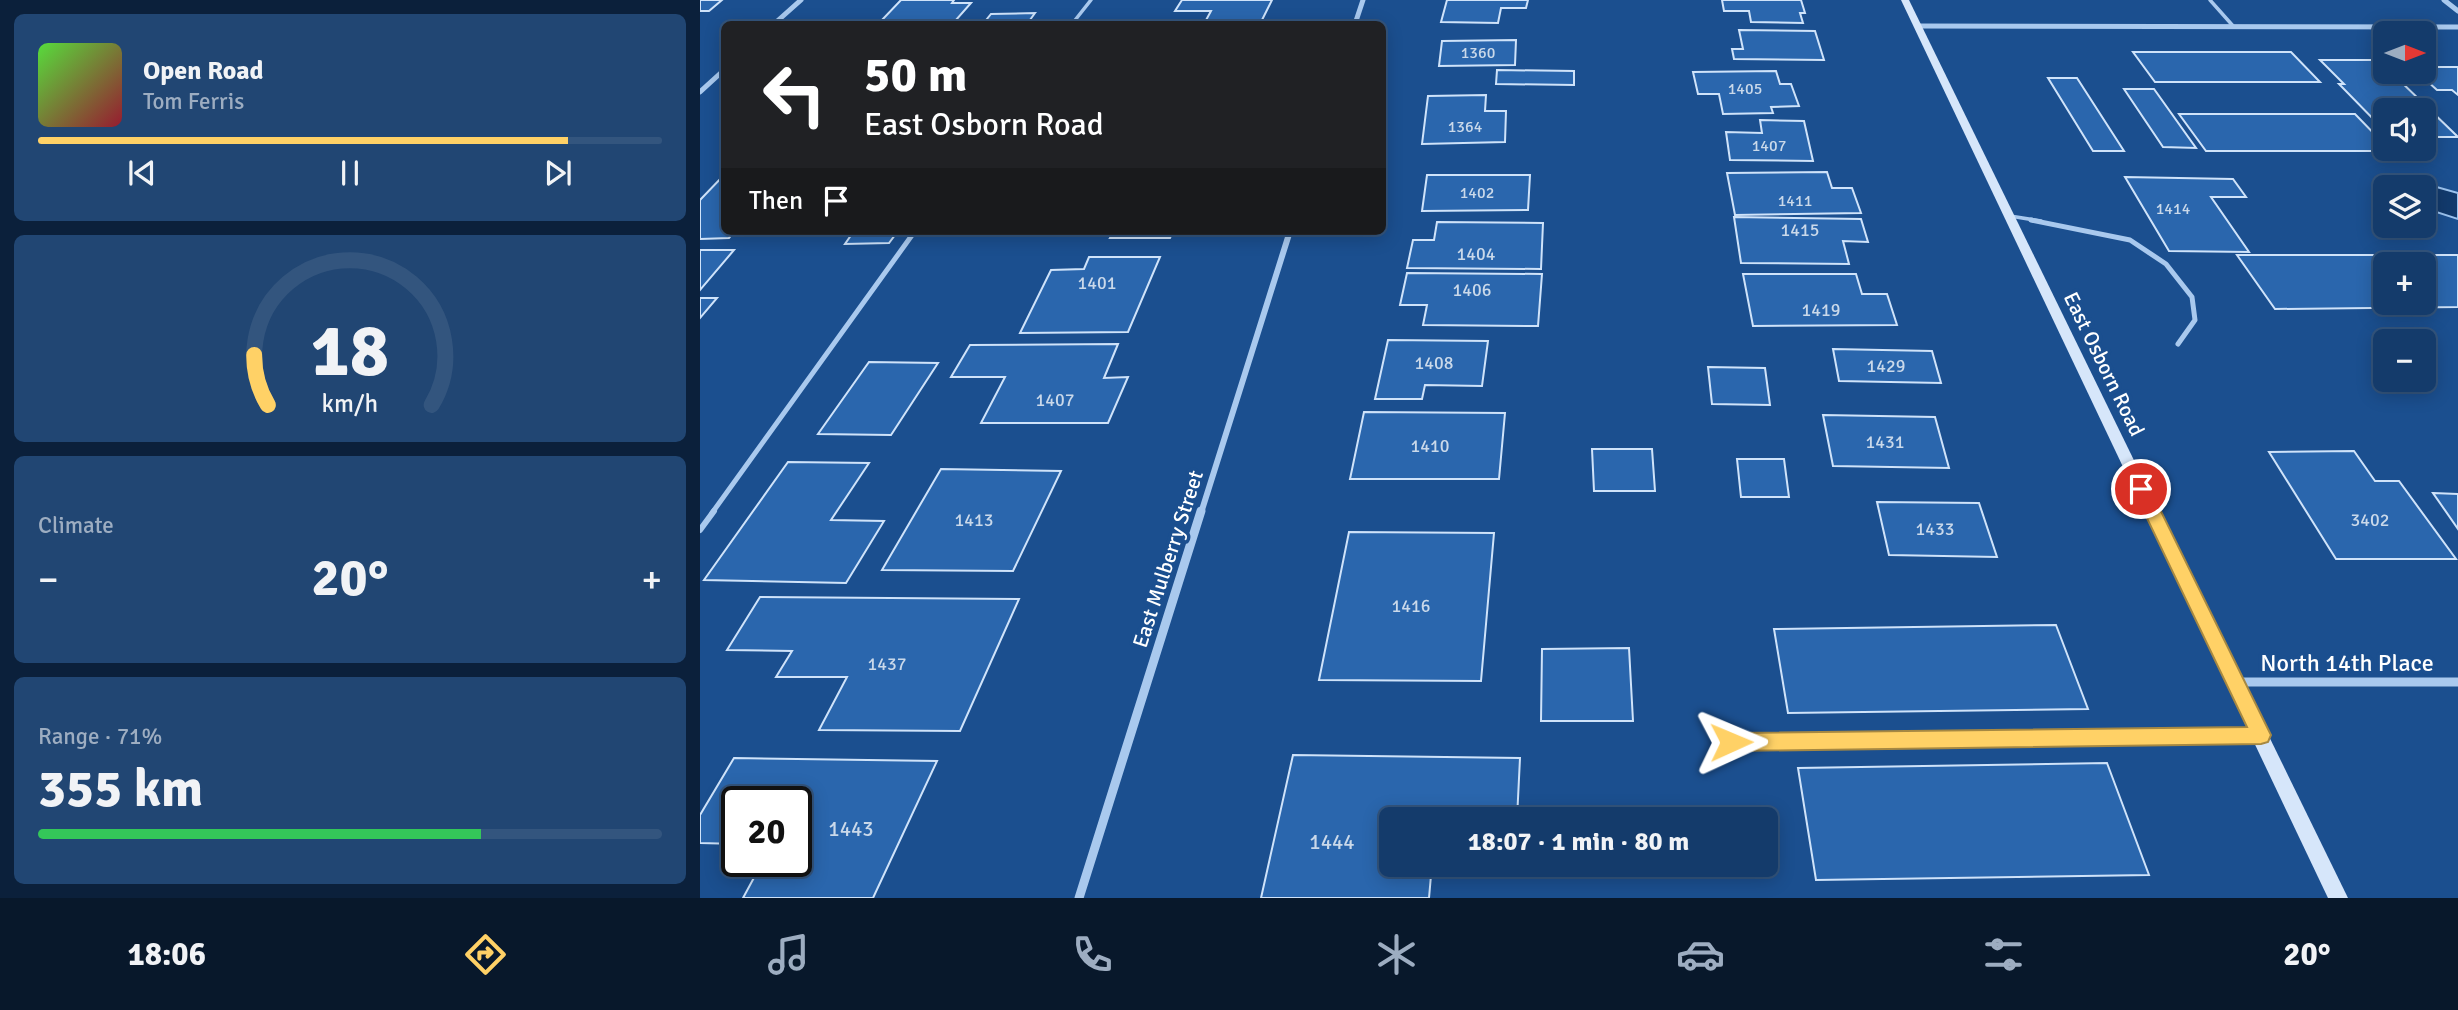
<!DOCTYPE html>
<html lang="en">
<head>
<meta charset="utf-8">
<style>
	body { margin:0; font-family:Signika,sans-serif; background:#214673; color:#f1f3f6; height:100vh; display:flex; flex-direction:column; font-size:26px; white-space:nowrap }
	* { box-sizing:border-box; margin:0 }
	p { font-size:23px; color:#9dadc1 }
	.icon { flex:none; width:38px; height:38px; fill:none; stroke:currentColor; stroke-width:2; stroke-linecap:round; stroke-linejoin:round }
	.map { position:relative; flex:1; overflow:hidden }
	.details { display:flex; flex-direction:column; gap:14px; padding:14px; background:#0b203b; width:700px }
	.details>* { flex:none }
	.banner { position:absolute; left:21px; top:21px; width:665px; height:214px; border-radius:10px; box-shadow:0 4px 18px #0003,0 0 0 2px #33557e; background:#202124; color:#fff; overflow:hidden }
	.needle { width:46px; rotate:90deg }
	.tools { position:absolute; left:1673px; top:21px; display:grid; gap:14px }
	.tools a { display:grid; place-items:center; width:63px; height:63px; border-radius:10px; background:#143b6b; box-shadow:0 4px 18px #0003,0 0 0 2px #33557e; font-size:35px }
	.speed { position:absolute; left:21px; top:786px; display:flex; gap:14px; font-size:35px; font-weight:700; text-align:center }
	.speed>* { display:grid; place-content:center; width:91px; height:91px; border-radius:50%; background:#143b6b; box-shadow:0 4px 18px #0003,0 0 0 2px #33557e; line-height:1 }
	.speed .limit { border:4px solid #111; border-radius:10px; background:#fff; color:#111 }
	.pin { position:absolute; display:grid; place-items:center; width:60px; height:60px; color:#fff; margin:-30px; border:4px solid #fff; border-radius:50%; box-shadow:0 2px 7px #0007 }
	.me { position:absolute; width:77px; margin:-38px; rotate:89deg; stroke-linejoin:round; filter:drop-shadow(0 0 5px #0008) }
	.turn { display:flex; align-items:center; gap:24px; height:147px; padding:0 28px; font-size:32px }
	.turn .icon { width:91px; height:91px; stroke-width:2.5 }
	.turn b { display:block; font-size:49px; line-height:60px }
	.then { display:flex; align-items:center; height:66px; padding:0 28px; background:#0003; gap:14px; font-size:26px }
	.big { font-size:52px; font-weight:800; line-height:1.1 }
	.details .widget { flex:1; display:flex; flex-direction:column; justify-content:center; gap:10px; min-width:0; padding:0 24px; border-radius:10px; background:#214673 }
	.details .dial { align-items:center; gap:0 }
	.dial svg { height:182px; overflow:visible; fill:none; stroke:#33557e; stroke-width:7; stroke-linecap:round; text-anchor:middle }
	.dial text { fill:#f1f3f6; stroke:none }
	.song { display:flex; align-items:center; gap:21px }
	.cover { width:84px; height:84px; border-radius:10px; background:linear-gradient(135deg,hsl(110 70% 55%),hsl(350 70% 35%)) }
	.played { height:7px; border-radius:4px; background:linear-gradient(90deg,#ffd166 85%,#33557e 85%) }
	.keys { display:flex; justify-content:space-around; direction:ltr }
	.heat { display:flex; justify-content:space-between; align-items:center; font-size:38px; direction:ltr }
	.charge { height:10px; border-radius:5px; background:linear-gradient(90deg,#34c759 71%,#33557e 0) }
	.trip { position:absolute; left:679px; top:807px; width:399px; height:70px; border-radius:10px; background:#143b6b; box-shadow:0 4px 18px #0003,0 0 0 2px #33557e; font-weight:800; line-height:70px; text-align:center }
	.tab-bar { display:flex; height:112px; justify-content:space-around; align-items:center; background:#08182b; color:#9dadc1 }
	.tab-bar .icon { width:49px; height:49px }
	.tab-bar .active { color:#ffd166 }
	.tab-bar b { font-size:32px; color:#f1f3f6 }
	main { display:flex; flex:1; min-height:0 }
	.map>svg:first-child { display:block }
	.water { fill:#123a6d; stroke:#9cc4f0; stroke-width:2 }
	.building { fill:#2a66ad; stroke:#cfe3fa; stroke-width:2; fill-rule:evenodd }
	.lines { fill:none; stroke-linecap:round; stroke-linejoin:round }
	.lane-far2 { stroke:#a9c9ee; stroke-width:3.5 }
	.lane-far1 { stroke:#a9c9ee; stroke-width:5 }
	.lane { stroke:#a9c9ee; stroke-width:6 }
	.street-far2 { stroke:#a9c9ee; stroke-width:5 }
	.street-far1 { stroke:#a9c9ee; stroke-width:6 }
	.street { stroke:#a9c9ee; stroke-width:9 }
	.secondary { fill:#d6e6fa; fill-rule:evenodd }
	.route { fill:#ffd166; stroke:#a68842; stroke-width:2 }
	.labels { text-anchor:middle; dominant-baseline:central; stroke-width:7; stroke-linejoin:round; paint-order:stroke }
	.far-number-label { font-size:16px; fill:#cad9ea }
	.number-label { font-size:18px; fill:#cad9ea }
	.street-label { font-size:21px; fill:#fff; stroke:#1b4f8f }
	.near-number-label { font-size:21px; fill:#cad9ea }
	.near-street-label { font-size:24px; fill:#fff; stroke:#1b4f8f }
</style>
</head>
<body>
<main>
<section class="details">
<div class="widget">
<div class="song"><i class="cover"></i><div><b>Open Road</b><p>Tom Ferris</p></div></div>
<div class="played"></div>
<div class="keys"><svg class="icon" aria-label="previous" viewBox="0 0 24 24"><path d="M18 5L8 12l10 7zM5 5v14"/></svg><svg class="icon" aria-label="pause" viewBox="0 0 24 24"><path d="M8 5v14M16 5v14"/></svg><svg class="icon" aria-label="next" viewBox="0 0 24 24"><path d="M6 5l10 7-10 7zM19 5v14"/></svg></div>
</div>
<div class="widget dial"><svg viewBox="0 0 100 80">
<path d="M14 69A42 42 0 1 1 86 69"/>
<path d="M14 69A42 42 0 0 1 8 47" stroke="#ffd166"/>
<text x="50" y="56" font-size="32" font-weight="700">18</text>
<text x="50" y="72" font-size="11">km/h</text>
</svg></div>
<div class="widget"><p>Climate</p>
<div class="heat"><a>−</a><b class="big">20°</b><a>+</a></div>
</div>
<div class="widget"><p>Range · 71%</p><b class="big">355 km</b><div class="charge"></div></div>
</section>
<div class="map">
<svg width="1758" height="898" viewBox="0 0 1758 898">
	<rect width="100%" height="100%" fill="#1b4f8f"/>
	<!-- water -->
	<polygon class="water" points="1733,186 1758,193 1758,219 1724,208 1724,187"/>
	<!-- building -->
	<g class="building">
		<polygon points="0,0 22,0 9,11 0,11"/>
		<polygon points="201,0 254,0 252,3 271,3 256,20 181,21"/>
		<polygon points="482,0 572,0 561,22 505,22 511,11 475,11"/>
		<polygon points="747,0 828,0 826,8 801,8 798,23 741,22"/>
		<polygon points="1022,0 1101,0 1105,13 1100,13 1103,23 1051,22 1049,11 1024,11"/>
		<polygon points="335,13 327,24 283,24 291,14"/>
		<polygon points="1039,30 1115,31 1124,60 1034,59 1032,49 1043,49"/>
		<polygon points="816,40 815,65 739,66 742,41"/>
		<polygon points="1433,52 1591,52 1620,82 1455,82"/>
		<polygon points="1620,60 1685,60 1685,72 1706,72 1712,77 1696,77 1758,137 1724,137 1724,110 1685,110 1685,131 1639,84 1644,84"/>
		<polygon points="1724,67 1758,67 1758,95 1752,90 1737,90 1717,72 1724,72"/>
		<polygon points="797,70 874,71 874,85 796,84"/>
		<polygon points="1076,71 1080,84 1091,84 1099,106 1071,107 1073,113 1023,114 1019,94 998,94 993,72"/>
		<polygon points="1348,78 1377,78 1424,151 1393,151"/>
		<polygon points="1424,89 1454,89 1496,148 1463,147"/>
		<polygon points="786,95 785,111 806,111 805,142 722,144 728,96"/>
		<polygon points="1479,114 1655,114 1685,145 1685,149 1691,151 1506,151"/>
		<polygon points="1060,120 1104,121 1113,161 1030,160 1026,132 1062,133"/>
		<polygon points="1127,172 1132,188 1152,188 1161,213 1035,215 1027,173"/>
		<polygon points="24,175 24,231 35,231 29,238 0,239 0,200"/>
		<polygon points="727,175 830,175 828,210 722,211"/>
		<polygon points="1425,177 1533,179 1546,197 1511,197 1549,252 1469,251"/>
		<polygon points="1034,217 1161,219 1168,242 1143,241 1149,264 1041,263"/>
		<polygon points="737,222 843,223 841,269 707,268 713,240 734,240"/>
		<polygon points="154,231 198,231 189,243 145,244"/>
		<polygon points="414,231 473,231 470,238 410,238"/>
		<polygon points="0,250 34,250 0,290"/>
		<path d="M1537,255h221v52l-183,2zM1685,264h39v39h-39z"/>
		<polygon points="389,257 460,257 428,332 320,333 351,270 384,269"/>
		<polygon points="707,273 842,274 838,326 723,325 727,305 700,305"/>
		<polygon points="1043,274 1156,274 1162,294 1187,294 1197,325 1053,326"/>
		<polygon points="0,298 17,298 0,318"/>
		<polygon points="688,340 788,341 782,386 725,385 722,399 675,399"/>
		<polygon points="418,344 404,378 428,377 408,423 281,423 305,377 251,377 270,345"/>
		<polygon points="1133,349 1232,351 1241,383 1139,381"/>
		<polygon points="169,362 238,363 191,435 118,434"/>
		<polygon points="1008,367 1065,368 1070,405 1012,404"/>
		<polygon points="664,412 805,413 799,479 650,479"/>
		<polygon points="1123,415 1235,417 1249,468 1133,466"/>
		<polygon points="892,449 952,449 955,491 894,491"/>
		<polygon points="1654,451 1675,481 1699,481 1756,559 1636,559 1569,452"/>
		<polygon points="1037,459 1084,459 1089,497 1041,497"/>
		<polygon points="88,462 169,463 131,520 184,521 146,583 4,580"/>
		<polygon points="241,469 361,471 313,571 182,570"/>
		<polygon points="1733,493 1758,494 1758,529"/>
		<polygon points="1177,502 1279,503 1297,557 1189,555"/>
		<polygon points="649,532 794,533 781,681 619,680"/>
		<polygon points="60,597 319,599 260,731 119,730 147,677 76,677 92,651 27,650"/>
		<polygon points="1356,625 1388,709 1088,713 1074,629"/>
		<polygon points="929,648 933,721 841,721 842,649"/>
		<polygon points="593,755 820,758 817,819 691,819 691,864 732,864 729,898 561,898"/>
		<polygon points="34,758 237,761 173,898 43,898 63,861 96,861 96,802 37,802 37,844 0,843 0,815"/>
		<polygon points="1407,763 1449,875 1116,880 1098,768"/>
	</g>
	<g class="lines">
		<!-- lane-far2 -->
		<g class="lane-far2">
			<polyline points="1510,0 1534,27"/>
			<polyline points="372,24 391,0"/>
			<polyline points="1310,216 1341,221"/>
		</g>
		<!-- lane-far1 -->
		<g class="lane-far1">
			<polyline points="1331,220 1430,240 1466,264 1492,297 1495,320 1478,344"/>
			<polyline points="12,513 215,231"/>
		</g>
		<!-- lane -->
		<g class="lane">
			<polyline points="0,530 14,511"/>
			<polyline points="1031,742 1558,735"/>
		</g>
		<!-- street-far2 -->
		<g class="street-far2">
			<polyline points="1744,0 1758,11"/>
			<polyline points="74,24 101,0"/>
			<polyline points="655,24 663,0"/>
			<polyline points="1219,26 1758,27"/>
			<polyline points="0,92 24,70"/>
		</g>
		<!-- street-far1 -->
		<polyline class="street-far1" points="501,513 590,231"/>
		<!-- street -->
		<g class="street">
			<polyline points="1536,682 1758,682"/>
			<polyline points="379,898 501,511"/>
		</g>
		<!-- secondary -->
		<polygon class="secondary" points="1201,0 1209,0 1648,898 1628,898"/>
	</g>
	<!-- route -->
	<polygon class="route" points="1441,483 1450,489 1568,729 1571,735 1568,742 1561,744 1031,751 1024,748 1021,742 1024,736 1031,733 1547,727 1433,489"/>
	<g class="labels">
		<!-- far-number labels -->
		<g class="far-number-label">
			<text x="778" y="53">1360</text>
			<text x="1045" y="89">1405</text>
			<text x="765" y="127">1364</text>
			<text x="1069" y="146">1407</text>
			<text x="777" y="193">1402</text>
			<text x="1095" y="201">1411</text>
			<text x="1473" y="209">1414</text>
		</g>
		<!-- number labels -->
		<g class="number-label">
			<text x="1100" y="230">1415</text>
			<text x="776" y="254">1404</text>
			<text x="397" y="283">1401</text>
			<text x="772" y="290">1406</text>
			<text x="1121" y="310">1419</text>
			<text x="734" y="363">1408</text>
			<text x="1186" y="366">1429</text>
			<text x="355" y="400">1407</text>
			<text x="1185" y="442">1431</text>
			<text x="730" y="446">1410</text>
			<text x="274" y="520">1413</text>
			<text x="1670" y="520">3402</text>
			<text x="1235" y="529">1433</text>
			<text x="711" y="606">1416</text>
			<text x="187" y="664">1437</text>
		</g>
		<!-- street labels -->
		<g class="street-label">
			<text transform="translate(1404 364) rotate(64)">East Osborn Road</text>
			<text transform="translate(468 559) rotate(-72)">East Mulberry Street</text>
		</g>
		<!-- near-number labels -->
		<g class="near-number-label">
			<text x="151" y="829">1443</text>
			<text x="632" y="842">1444</text>
		</g>
		<!-- near-street labels -->
		<g class="near-street-label">
			<text x="1647" y="663">North 14th Place</text>
		</g>
	</g>
</svg>
<div class="tools">
<a><svg class="needle" viewBox="-14 -14 28 28"><path d="M0-13l5 13h-10z" fill="#e53935"/><path d="M0 13l5-13h-10z" fill="#9dadc1"/></svg></a>
<a><svg class="icon" aria-label="sound" viewBox="0 0 24 24"><path d="M4 9h4l5-4v14l-5-4H4zM17 9q2 3 0 6"/></svg></a>
<a><svg class="icon" aria-label="layers" viewBox="0 0 24 24"><path d="M12 4l9 5-9 5-9-5zM3 14l9 5 9-5"/></svg></a>
<a>+</a>
<a>−</a>
</div>
<div class="speed"><div class="limit">20</div></div>
<div class="pin" style="left:1441px;top:489px;background:#d93025"><svg class="icon" aria-label="arrive" viewBox="0 0 24 24"><path d="M6 21V4h12l-3 4 3 4H6"/></svg></div>
<svg class="me" style="left:1031px;top:742px" viewBox="-20 -20 40 40"><path d="M0-17L14 15 0 8-14 15z" fill="#ffd166" stroke="#fff" stroke-width="4"/></svg>
<div class="trip">18:07 · 1 min · 80 m</div>
<div class="banner">
<div class="turn"><svg class="icon" aria-label="left" viewBox="0 0 24 24"><path d="M17 20v-9H6M10 6l-5 5 5 5"/></svg><div><b>50 m</b>East Osborn Road</div></div>
<div class="then">Then<svg class="icon" aria-label="arrive" viewBox="0 0 24 24"><path d="M6 21V4h12l-3 4 3 4H6"/></svg></div>
</div>
</div>
</main>
<nav class="tab-bar">
<b>18:06</b>
<svg class="icon active" aria-label="directions" viewBox="0 0 24 24"><path d="M12 3l9 9-9 9-9-9zM9 14v-3h6M13 9l2 2-2 2"/></svg>
<svg class="icon" aria-label="music" viewBox="0 0 24 24"><path d="M9 18V5l10-2v13"/><circle cx="6" cy="18" r="3"/><circle cx="16" cy="16" r="3"/></svg>
<svg class="icon" aria-label="phone" viewBox="0 0 24 24"><path d="M5 4h4l2 5-3 2q2 4 5 5l2-3 5 2v4C11 20 4 13 5 4z"/></svg>
<svg class="icon" aria-label="climate" viewBox="0 0 24 24"><path d="M12 3v18M4 7l16 10M4 17L20 7"/></svg>
<svg class="icon" aria-label="car" viewBox="0 0 24 24"><path d="M5 17H2v-5l4-1 3-4h7l3 4 3 1v5h-3M9 17h6M6 11h13"/><circle cx="7" cy="17" r="2"/><circle cx="17" cy="17" r="2"/></svg>
<svg class="icon" aria-label="filters" viewBox="0 0 24 24"><path d="M4 7h16M4 17h16"/><circle cx="9" cy="7" r="2"/><circle cx="15" cy="17" r="2"/></svg>
<b>20°</b>
</nav>
</body>
</html>
